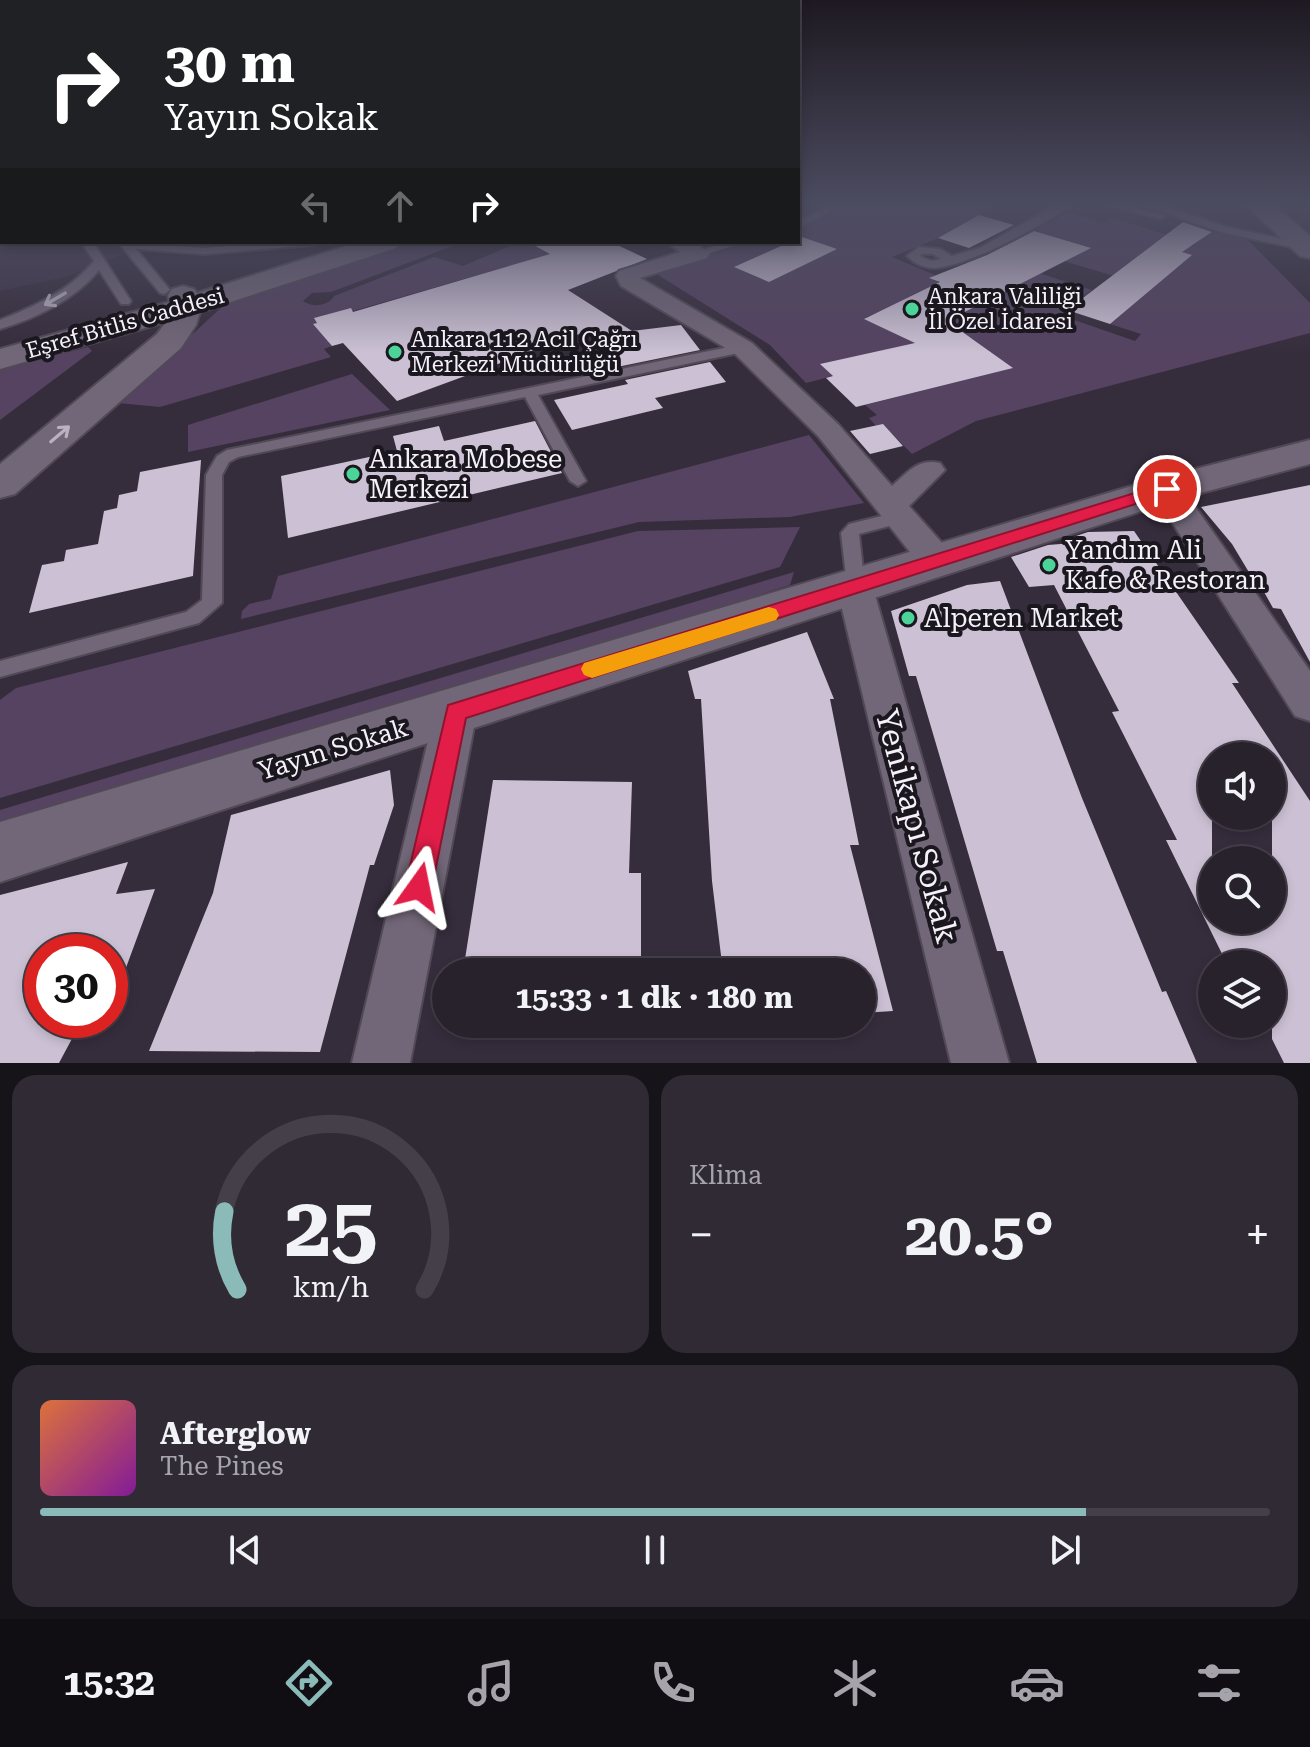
<!DOCTYPE html>
<html lang="tr">
<head>
<meta charset="utf-8">
<style>
	body { margin:0; font-family:"Roboto Serif",serif; background:#302a35; color:#f1f3f6; height:100vh; display:flex; flex-direction:column; font-size:30px; white-space:nowrap }
	* { box-sizing:border-box; margin:0 }
	p { font-size:26px; color:#a5a4aa }
	.icon { flex:none; width:44px; height:44px; fill:none; stroke:currentColor; stroke-width:2; stroke-linecap:round; stroke-linejoin:round }
	.map { position:relative; height:1063px; overflow:hidden }
	.panel { display:flex; flex-direction:column; gap:12px; padding:12px; background:#161319; flex:1 }
	.panel>* { flex:none }
	.banner { position:absolute; left:0px; top:0px; width:800px; height:244px; box-shadow:0 4px 12px #0003,0 0 0 2px #443f49; background:#202124; color:#fff; overflow:hidden }
	.fabs { position:absolute; left:1198px; top:742px; display:grid; gap:16px }
	.fabs a { display:grid; place-items:center; width:88px; height:88px; border-radius:50%; background:#28222d; box-shadow:0 4px 12px #0003,0 0 0 2px #443f49; font-size:40px }
	.speed { position:absolute; left:24px; top:934px; display:flex; gap:16px; font-size:40px; font-weight:700; text-align:center }
	.speed>* { display:grid; place-content:center; width:104px; height:104px; border-radius:50%; background:#28222d; box-shadow:0 4px 12px #0003,0 0 0 2px #443f49; line-height:1 }
	.speed .limit { border:12px solid #d22; background:#fff; color:#111 }
	.pin { position:absolute; display:grid; place-items:center; width:68px; height:68px; color:#fff; margin:-34px; border:4px solid #fff; border-radius:50%; box-shadow:0 2px 8px #0007 }
	.me { position:absolute; width:88px; margin:-44px; rotate:12deg; stroke-linejoin:round; filter:drop-shadow(0 0 6px #0008) }
	.turn { display:flex; align-items:center; gap:28px; height:168px; padding:0 32px; font-size:36px }
	.turn .icon { width:104px; height:104px; stroke-width:2.5 }
	.turn b { display:block; font-size:56px; line-height:68px }
	.lanes { display:flex; align-items:center; height:76px; padding:0 32px; background:#0003; justify-content:center; gap:40px; direction:ltr }
	.lanes .off { opacity:.35 }
	.big { font-size:60px; font-weight:700; line-height:1.1 }
	.panel .card { flex:1; display:flex; flex-direction:column; justify-content:center; gap:12px; min-width:0; padding:0 28px; border-radius:24px; background:#302a35 }
	.panel .dial { align-items:center; gap:0 }
	.dial svg { height:208px; overflow:visible; fill:none; stroke:#443f49; stroke-width:7; stroke-linecap:round; text-anchor:middle }
	.dial text { fill:#f1f3f6; stroke:none }
	.song { display:flex; align-items:center; gap:24px }
	.cover { width:96px; height:96px; border-radius:12px; background:linear-gradient(135deg,hsl(20 70% 55%),hsl(290 70% 35%)) }
	.played { height:8px; border-radius:4px; background:linear-gradient(90deg,#8bbbb9 85%,#443f49 85%) }
	.keys { display:flex; justify-content:space-around; direction:ltr }
	.heat { display:flex; justify-content:space-between; align-items:center; font-size:44px; direction:ltr }
	.panel .tiles { flex:1; display:grid; gap:12px; grid-template-columns:1fr 1fr }
	.card:last-child { grid-column:span 2 }
	.trip { position:absolute; left:432px; top:958px; width:444px; height:80px; border-radius:40px; background:#28222d; box-shadow:0 4px 12px #0003,0 0 0 2px #443f49; font-weight:700; line-height:80px; text-align:center }
	.dock { display:flex; height:128px; justify-content:space-around; align-items:center; background:#100e12; color:#a5a4aa }
	.dock .icon { width:56px; height:56px }
	.dock .current { color:#8bbbb9 }
	.dock b { font-size:36px; color:#f1f3f6 }
	.map>svg:first-child { display:block }
	.built { fill:#413549 }
	.green { fill:#554361 }
	.building { fill:#ccc1d4; fill-rule:evenodd }
	.lines { fill:none; stroke-linecap:round; stroke-linejoin:round }
	.lane-casing { stroke:#514a56; stroke-width:4 }
	.street-casing { stroke:#514a56; stroke-width:4 }
	.secondary-casing { stroke:#514a56; stroke-width:4 }
	.lane { fill:#726778; fill-rule:evenodd }
	.street { fill:#726778; fill-rule:evenodd }
	.secondary { fill:#726778; fill-rule:evenodd }
	.oneway { stroke:#bab2c0 }
	.route { fill:#e11d48; stroke:#92132f; stroke-width:2 }
	.slow { fill:#f59e0b }
	.poi-dot { fill:#4cd39a; stroke:#1b171e; stroke-width:3 }
	.labels { text-anchor:middle; dominant-baseline:central; stroke-width:8; stroke-linejoin:round; paint-order:stroke }
	.far-poi-label { font-size:22px; fill:#f5f0fa; stroke:#1b171e; text-anchor:start }
	.far-street-label { font-size:22px; fill:#f5f0fa; stroke:#1b171e }
	.poi-label { font-size:26px; fill:#f5f0fa; stroke:#1b171e; text-anchor:start }
	.street-label { font-size:26px; fill:#f5f0fa; stroke:#1b171e }
	.near-street-label { font-size:32px; fill:#f5f0fa; stroke:#1b171e }
</style>
</head>
<body>
<div class="map">
<svg width="1310" height="1063" viewBox="0 0 1310 1063">
	<rect width="100%" height="100%" fill="#362d3c"/>
	<!-- built -->
	<polygon class="built" points="0,204 2,242 155,242 66,277 0,291"/>
	<!-- green -->
	<g class="green">
		<path d="M850,204h149l-61,34 -46,19 43,18 -5,3 19,8 -6,3 4,2c-28,14 -53,13 -82,27l45,22 107,-54 -40,-17 -5,2 -10,-3 30,-10 100,32 -32,25 75,26 6,-7 -31,-10 81,-69 -37,-11 -40,32 -67,-20 21,-15 -34,-10 35,-19 34,11 9,-5 56,17 -3,3 28,8 21,-15 34,9 62,63v30l-334,88 -64,33 -29,-29 -7,1 -7,-8 8,-3 -12,-10 147,-37 -41,-30 -54,13 -8,-6 -36,8 5,6 -13,3 -7,-6 -36,8 11,12 -27,7 -36,-38 -112,-70 15,-9 80,-24h45v-14z"/>
		<path d="M410,242h53l-132,50 -19,1 -9,8c9,7 26,5 31,-5l100,-39 29,9 47,-20 -7,-4h25l23,12 -198,57 -3,-2 -36,15 18,22 -8,3 7,8 -171,50 -42,-4 106,-98z"/>
		<polygon points="88,347 92,351 0,420 0,369"/>
		<polygon points="352,374 390,410 188,452 188,425"/>
		<polygon points="809,435 864,503 790,517 639,522 241,619 242,611 249,604 271,599 278,576"/>
		<polygon points="800,527 780,567 0,798 0,700 16,688 638,531"/>
		<polygon points="794,572 790,585 0,834 0,810"/>
	</g>
	<!-- building -->
	<g class="building">
		<polygon points="979,215 1014,225 969,248 938,238"/>
		<polygon points="1183,222 1212,232 1182,252 1192,255 1110,324 1067,310"/>
		<polygon points="1034,231 1091,248 947,321 1013,368 856,407 826,378 833,376 820,364 915,343 864,319 940,282 929,278 987,255"/>
		<polygon points="802,237 837,249 769,282 734,267 790,242 798,242"/>
		<polygon points="528,242 611,242 647,259 568,290 632,331 681,325 700,350 617,367 593,329 397,401 343,343 332,346 313,324 317,323 314,318 351,308 353,312 550,254"/>
		<polygon points="710,362 726,382 655,398 663,408 572,430 554,400 628,384 625,380"/>
		<polygon points="535,421 562,473 288,538 281,476 397,451 393,436 439,426 444,441"/>
		<polygon points="883,424 903,446 870,454 850,431"/>
		<polygon points="201,460 193,576 29,613 42,565 64,561 66,550 98,544 104,511 117,508 119,495 137,491 140,472"/>
		<polygon points="1310,485 1310,662 1281,609 1273,608 1254,574 1250,574 1232,544 1201,507"/>
		<path d="M1134,531l105,152h-7l78,118v262h-26l-12,-24v-75h-45l-61,-124h11l-65,-128 7,-1 -65,-126 -25,2 -18,-30 37,-12 25,-2 -3,-5 18,-6zM1212,756h60v164h-60z"/>
		<polygon points="1000,581 1082,798 1162,992 1166,991 1197,1063 1037,1063 1003,951 997,951 916,676 909,676 891,611 967,585"/>
		<polygon points="807,632 834,699 830,699 859,845 850,845 893,1011 862,1013 862,972 723,972 712,881 701,699 695,699 688,671"/>
		<polygon points="390,770 394,805 374,865 370,865 320,1052 149,1051 213,893 231,815"/>
		<polygon points="493,780 632,782 629,873 641,873 641,972 463,972"/>
		<polygon points="128,862 116,894 155,889 113,1003 110,1002 110,952 42,952 42,1020 82,1020 59,1063 0,1063 0,895"/>
	</g>
	<g class="lines">
		<defs>
			<g id="lane">
				<polygon points="832,204 845,204 798,228 798,221"/>
				<path d="M1058,204h13c-26,21 -103,62 -136,64 -11,0 -20,-4 -28,-12l12,-9 21,2 12,7 28,-8zM922,254h11l8,5 -10,2 -11,-5z"/>
				<polygon points="1104,204 1122,204 1165,216 1160,219"/>
				<polygon points="1142,204 1157,204 1227,227 1310,245 1310,251 1220,232"/>
				<polygon points="0,205 2,205 0,212"/>
				<polygon points="0,222 2,222 0,229"/>
				<path d="M81,242h12l38,59 -2,3h-8l-22,-34c-23,29 -64,49 -99,59v-9c35,-14 69,-29 94,-59z"/>
				<polygon points="118,242 204,248 273,242 319,242 313,245 204,254 136,249 170,290 164,294 160,293"/>
				<polygon points="727,242 746,242 699,256 693,253"/>
				<polygon points="743,344 750,348 748,351 538,395 586,481 578,486 570,481 525,397 238,457 229,462 222,475 222,603 199,623 0,677 0,661 186,612 202,600 206,475 217,456 227,450"/>
				<polygon points="902,511 908,513 911,517 908,521 859,534 865,588 862,593 848,593 841,533 849,524"/>
			</g>
			<g id="street">
				<path d="M666,242h27l17,11 -3,5 -67,20 112,65 86,81 54,62c16,-14 26,-28 48,-23l5,7 -36,36 42,47 5,9 -5,9 -13,3 -13,-3 -107,-135 -84,-83 -113,-67 -5,-10 3,-5 61,-19z"/>
				<polygon points="1167,479 1178,482 1310,671 1310,721 1295,716 1151,489 1156,482"/>
				<polygon points="855,575 868,579 873,588 1009,1063 951,1063 837,588 842,579"/>
				<polygon points="456,694 471,699 477,711 410,1063 352,1063 435,711 441,699"/>
			</g>
			<g id="secondary">
				<polygon points="1245,204 1272,204 1310,236 1310,258 1300,256"/>
				<polygon points="359,242 399,242 396,248 200,312 196,325 181,348 15,494 0,498 0,464 157,334 166,322 0,369 0,349 169,302 168,295 172,289 183,286 194,289 197,293"/>
				<polygon points="1310,440 1310,464 1182,498 0,882 0,822 1152,480"/>
			</g>
		</defs>
		<!-- lane casing -->
		<use href="#lane" class="lane-casing"/>
		<!-- street casing -->
		<use href="#street" class="street-casing"/>
		<!-- secondary casing -->
		<use href="#secondary" class="secondary-casing"/>
		<!-- lane -->
		<use href="#lane" class="lane"/>
		<!-- street -->
		<use href="#street" class="street"/>
		<!-- secondary -->
		<use href="#secondary" class="secondary"/>
	</g>
	<!-- one-way arrows -->
	<defs><path id="oneway-shaft" d="M-6 0H5M1.5-3L5.5 0L1.5 3" fill="none" stroke-width="1.6" stroke-linecap="round" stroke-linejoin="round" transform="scale(2)"/></defs>
	<g class="oneway">
		<use href="#oneway-shaft" transform="translate(55 299) rotate(150)"/>
		<use href="#oneway-shaft" transform="translate(60 434) rotate(-40)"/>
	</g>
	<!-- sky -->
	<linearGradient id="sky" x2="0" y2="1"><stop stop-color="#1e1921"/><stop offset="0.58" stop-color="#4c4c61"/><stop offset="1" stop-color="#4c4c61" stop-opacity="0"/></linearGradient>
	<rect width="1310" height="353" fill="url(#sky)"/>
	<!-- route -->
	<polygon class="route" points="1167,483 1176,489 1173,492 466,718 432,887 428,897 419,900 409,897 405,887 448,705"/>
	<!-- slow -->
	<polygon class="slow" points="769,607 776,609 779,615 776,620 592,678 584,675 581,669 584,663"/>
	<!-- markers -->
	<g class="poi-dot">
		<circle cx="912" cy="309" r="8"/>
		<circle cx="395" cy="352" r="8"/>
		<circle cx="353" cy="474" r="8"/>
		<circle cx="1049" cy="565" r="8"/>
		<circle cx="908" cy="618" r="8"/>
	</g>
	<g class="labels">
		<!-- far-poi labels -->
		<g class="far-poi-label">
			<text x="928" y="296">Ankara Valiliği<tspan x="928" dy="25">İl Özel İdaresi</tspan></text>
			<text x="411" y="339">Ankara 112 Acil Çağrı<tspan x="411" dy="25">Merkezi Müdürlüğü</tspan></text>
		</g>
		<!-- far-street labels -->
		<g class="far-street-label">
			<text transform="translate(125 323) rotate(-16)">Eşref Bitlis Caddesi</text>
		</g>
		<!-- poi labels -->
		<g class="poi-label">
			<text x="369" y="459">Ankara Mobese<tspan x="369" dy="30">Merkezi</tspan></text>
			<text x="1065" y="550">Yandım Ali<tspan x="1065" dy="30">Kafe &amp; Restoran</tspan></text>
			<text x="924" y="618">Alperen Market</text>
		</g>
		<!-- street labels -->
		<g class="street-label">
			<text transform="translate(333 749) rotate(-17)">Yayın Sokak</text>
		</g>
		<!-- near-street labels -->
		<g class="near-street-label">
			<text transform="translate(917 826) rotate(75)">Yenikapı Sokak</text>
		</g>
	</g>
</svg>
<div class="fabs">
<a><svg class="icon" aria-label="sound" viewBox="0 0 24 24"><path d="M4 9h4l5-4v14l-5-4H4zM17 9q2 3 0 6"/></svg></a>
<a><svg class="icon" aria-label="search" viewBox="0 0 24 24"><circle cx="10" cy="10" r="6"/><path d="M15 15l6 6"/></svg></a>
<a><svg class="icon" aria-label="layers" viewBox="0 0 24 24"><path d="M12 4l9 5-9 5-9-5zM3 14l9 5 9-5"/></svg></a>
</div>
<div class="speed"><div class="limit">30</div></div>
<div class="pin" style="left:1167px;top:489px;background:#d93025"><svg class="icon" aria-label="arrive" viewBox="0 0 24 24"><path d="M6 21V4h12l-3 4 3 4H6"/></svg></div>
<svg class="me" style="left:419px;top:887px" viewBox="-20 -20 40 40"><path d="M0-17L14 15 0 8-14 15z" fill="#e11d48" stroke="#fff" stroke-width="4"/></svg>
<div class="trip">15:33 · 1 dk · 180 m</div>
<div class="banner">
<div class="turn"><svg class="icon" aria-label="right" viewBox="0 0 24 24"><path d="M7 20v-9h11M14 6l5 5-5 5"/></svg><div><b>30 m</b>Yayın Sokak</div></div>
<div class="lanes"><svg class="icon off" aria-label="left" viewBox="0 0 24 24"><path d="M17 20v-9H6M10 6l-5 5 5 5"/></svg><svg class="icon off" aria-label="ahead" viewBox="0 0 24 24"><path d="M12 20V5M6 11l6-6 6 6"/></svg><svg class="icon" aria-label="right" viewBox="0 0 24 24"><path d="M7 20v-9h11M14 6l5 5-5 5"/></svg></div>
</div>
</div>
<section class="panel">
<div class="tiles">
<div class="card dial"><svg viewBox="0 0 100 80">
<path d="M14 69A42 42 0 1 1 86 69"/>
<path d="M14 69A42 42 0 0 1 9 39" stroke="#8bbbb9"/>
<text x="50" y="56" font-size="32" font-weight="700">25</text>
<text x="50" y="72" font-size="11">km/h</text>
</svg></div>
<div class="card"><p>Klima</p>
<div class="heat"><a>−</a><b class="big">20.5°</b><a>+</a></div>
</div>
<div class="card">
<div class="song"><i class="cover"></i><div><b>Afterglow</b><p>The Pines</p></div></div>
<div class="played"></div>
<div class="keys"><svg class="icon" aria-label="previous" viewBox="0 0 24 24"><path d="M18 5L8 12l10 7zM5 5v14"/></svg><svg class="icon" aria-label="pause" viewBox="0 0 24 24"><path d="M8 5v14M16 5v14"/></svg><svg class="icon" aria-label="next" viewBox="0 0 24 24"><path d="M6 5l10 7-10 7zM19 5v14"/></svg></div>
</div>
</div>
</section>
<nav class="dock">
<b>15:32</b>
<svg class="icon current" aria-label="directions" viewBox="0 0 24 24"><path d="M12 3l9 9-9 9-9-9zM9 14v-3h6M13 9l2 2-2 2"/></svg>
<svg class="icon" aria-label="music" viewBox="0 0 24 24"><path d="M9 18V5l10-2v13"/><circle cx="6" cy="18" r="3"/><circle cx="16" cy="16" r="3"/></svg>
<svg class="icon" aria-label="phone" viewBox="0 0 24 24"><path d="M5 4h4l2 5-3 2q2 4 5 5l2-3 5 2v4C11 20 4 13 5 4z"/></svg>
<svg class="icon" aria-label="climate" viewBox="0 0 24 24"><path d="M12 3v18M4 7l16 10M4 17L20 7"/></svg>
<svg class="icon" aria-label="car" viewBox="0 0 24 24"><path d="M5 17H2v-5l4-1 3-4h7l3 4 3 1v5h-3M9 17h6M6 11h13"/><circle cx="7" cy="17" r="2"/><circle cx="17" cy="17" r="2"/></svg>
<svg class="icon" aria-label="filters" viewBox="0 0 24 24"><path d="M4 7h16M4 17h16"/><circle cx="9" cy="7" r="2"/><circle cx="15" cy="17" r="2"/></svg>
</nav>
</body>
</html>
